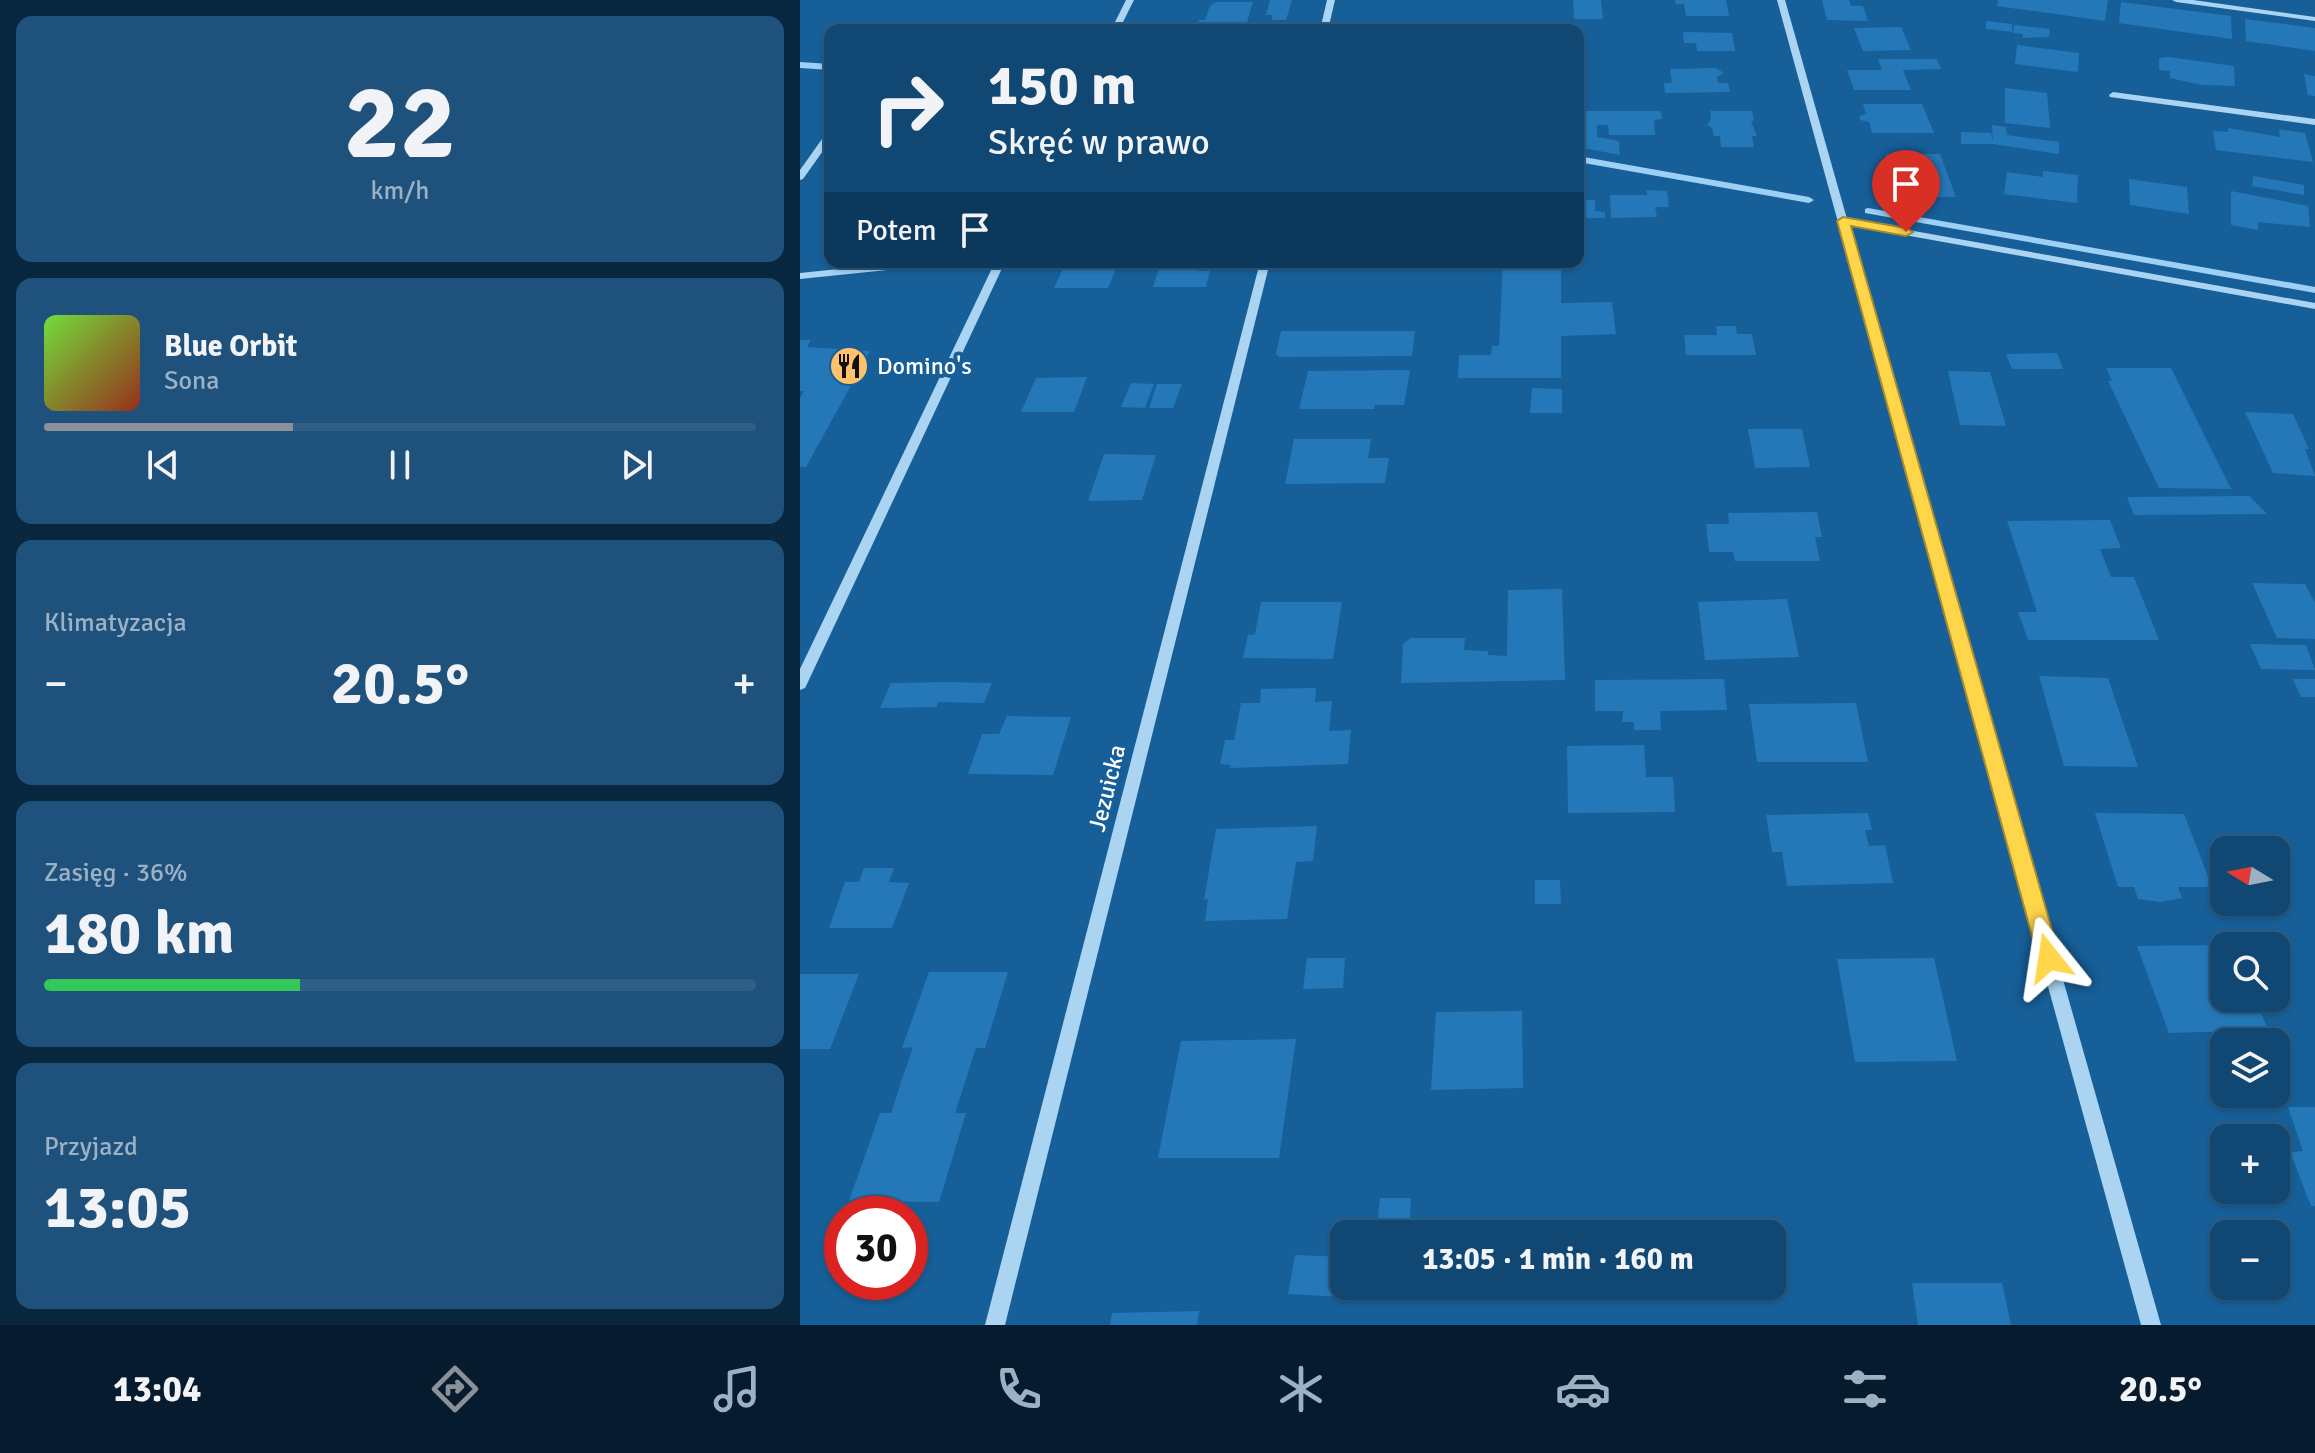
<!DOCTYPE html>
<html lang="pl">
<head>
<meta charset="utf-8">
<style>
	body { margin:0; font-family:Signika,sans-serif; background:#1e517b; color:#f1f3f6; height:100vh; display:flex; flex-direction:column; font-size:30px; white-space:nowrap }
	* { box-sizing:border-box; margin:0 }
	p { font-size:26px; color:#9cb2c4 }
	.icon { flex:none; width:44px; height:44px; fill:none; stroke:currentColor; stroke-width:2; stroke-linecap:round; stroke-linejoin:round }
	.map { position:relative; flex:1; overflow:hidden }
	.details { display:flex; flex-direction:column; gap:16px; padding:16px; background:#09273f; width:800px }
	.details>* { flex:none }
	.top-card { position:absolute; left:24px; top:24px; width:760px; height:244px; border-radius:16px; box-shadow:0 2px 6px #0004,0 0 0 2px #305f85; background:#104773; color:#f1f3f6; overflow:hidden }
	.needle { width:52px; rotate:280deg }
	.buttons { position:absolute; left:1410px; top:836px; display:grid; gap:16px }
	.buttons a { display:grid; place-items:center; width:80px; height:80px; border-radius:16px; background:#104773; box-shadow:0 2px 6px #0004,0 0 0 2px #305f85; font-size:40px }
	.speed { position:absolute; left:24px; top:1196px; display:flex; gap:16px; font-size:40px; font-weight:700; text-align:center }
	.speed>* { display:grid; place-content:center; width:104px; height:104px; border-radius:50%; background:#104773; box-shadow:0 2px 6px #0004,0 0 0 2px #305f85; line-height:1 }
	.speed .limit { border:12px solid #d22; background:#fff; color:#111 }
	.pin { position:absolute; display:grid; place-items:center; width:68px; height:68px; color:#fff; margin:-82px -34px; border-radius:50% 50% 50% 0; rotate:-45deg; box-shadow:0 0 8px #0007 }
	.pin .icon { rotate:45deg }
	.me { position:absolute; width:88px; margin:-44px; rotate:345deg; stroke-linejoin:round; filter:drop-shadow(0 0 6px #0008) }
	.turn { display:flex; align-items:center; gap:28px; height:168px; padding:0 32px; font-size:36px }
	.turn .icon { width:104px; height:104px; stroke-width:2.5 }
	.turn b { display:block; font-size:56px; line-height:68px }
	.then { display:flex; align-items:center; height:76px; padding:0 32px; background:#0003; gap:16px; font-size:30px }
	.big { font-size:60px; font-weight:700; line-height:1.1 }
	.details .tile { flex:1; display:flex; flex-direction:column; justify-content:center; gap:12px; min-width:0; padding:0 28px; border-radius:16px; background:#1e517b }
	.details .dial { align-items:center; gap:0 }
	.dial b { font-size:104px; line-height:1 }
	.song { display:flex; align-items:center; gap:24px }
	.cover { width:96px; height:96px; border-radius:12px; background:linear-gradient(135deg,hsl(100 70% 55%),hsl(10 70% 35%)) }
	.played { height:8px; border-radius:4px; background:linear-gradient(90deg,#8c9099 35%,#305f85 35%) }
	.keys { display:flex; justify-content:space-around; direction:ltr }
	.heat { display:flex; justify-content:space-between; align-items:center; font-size:44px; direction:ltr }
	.charge { height:12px; border-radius:6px; background:linear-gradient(90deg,#34c759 36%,#305f85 0) }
	.trip { position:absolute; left:530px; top:1220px; width:456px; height:80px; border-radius:16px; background:#104773; box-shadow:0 2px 6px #0004,0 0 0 2px #305f85; font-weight:700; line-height:80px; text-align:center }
	.tab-bar { display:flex; height:128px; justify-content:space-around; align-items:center; background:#061c2e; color:#9cb2c4 }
	.tab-bar .icon { width:56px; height:56px }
	.tab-bar .selected { color:#8c9099 }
	.tab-bar b { font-size:36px; color:#f1f3f6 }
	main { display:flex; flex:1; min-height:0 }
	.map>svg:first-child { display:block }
	.green { fill:#1e74b3 }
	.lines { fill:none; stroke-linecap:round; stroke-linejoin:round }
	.stream { fill:#9cd0f5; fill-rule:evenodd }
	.building { fill:#2478b8 }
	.minor { fill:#aad4f2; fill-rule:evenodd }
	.route { fill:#ffd54a; stroke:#a68a30; stroke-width:2 }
	.labels { text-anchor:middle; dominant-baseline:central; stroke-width:8; stroke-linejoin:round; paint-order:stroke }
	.poi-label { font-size:24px; fill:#fff; stroke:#165f99; text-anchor:start }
	.street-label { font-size:24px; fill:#fff; stroke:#165f99 }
</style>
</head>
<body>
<main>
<section class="details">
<div class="tile dial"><b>22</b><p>km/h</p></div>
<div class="tile">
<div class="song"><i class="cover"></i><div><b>Blue Orbit</b><p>Sona</p></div></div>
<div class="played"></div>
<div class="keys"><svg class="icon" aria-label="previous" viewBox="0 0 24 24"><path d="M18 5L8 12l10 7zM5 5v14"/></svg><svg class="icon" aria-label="pause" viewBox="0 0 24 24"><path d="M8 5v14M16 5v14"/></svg><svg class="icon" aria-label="next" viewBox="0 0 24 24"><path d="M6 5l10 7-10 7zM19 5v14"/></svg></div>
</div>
<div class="tile"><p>Klimatyzacja</p>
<div class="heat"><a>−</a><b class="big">20.5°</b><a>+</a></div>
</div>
<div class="tile"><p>Zasięg · 36%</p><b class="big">180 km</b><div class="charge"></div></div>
<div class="tile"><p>Przyjazd</p><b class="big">13:05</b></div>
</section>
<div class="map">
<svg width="1515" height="1325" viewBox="0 0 1515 1325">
	<rect width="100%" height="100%" fill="#165f99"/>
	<!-- green -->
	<polygon class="green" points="549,23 757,24 757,30 547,30"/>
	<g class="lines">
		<!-- stream -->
		<g class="stream">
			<polygon points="0,62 30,64 30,70 0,68"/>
			<polygon points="778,156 1009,197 1014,200 1009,203 778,162"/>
			<polygon points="1068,208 1515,287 1515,293 1065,213 1065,209"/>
		</g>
	</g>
	<!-- building -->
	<g class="building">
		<polygon points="470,0 492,0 486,20 471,20 473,15 466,15"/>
		<polygon points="773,0 801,0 803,19 774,19"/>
		<polygon points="875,0 926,0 929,16 886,16 884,4 876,4"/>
		<polygon points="1022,0 1049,0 1051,6 1063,6 1068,21 1027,20"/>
		<polygon points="1198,0 1308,0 1305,21 1197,6"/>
		<polygon points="416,2 453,2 445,29 395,30 399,20 405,20 410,6"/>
		<polygon points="1321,2 1431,16 1432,39 1319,23"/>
		<polygon points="1445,19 1515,28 1515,51 1446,41"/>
		<polygon points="1186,21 1212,24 1212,32 1186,29"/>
		<polygon points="1214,25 1250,29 1249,37 1223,38 1223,34 1213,33"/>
		<polygon points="1101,27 1111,50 1063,51 1054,28"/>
		<polygon points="883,32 932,33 935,51 897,51 896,43 884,43"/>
		<polygon points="1217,45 1279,53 1278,72 1215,64"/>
		<polygon points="1369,57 1434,66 1435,86 1402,85 1370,78 1370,71 1359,70 1359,58"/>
		<polygon points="1078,59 1137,59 1141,69 1103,70 1111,90 1054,90 1047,70 1082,70"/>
		<polygon points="916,68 924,73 917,77 918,83 928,83 930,92 865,93 864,83 872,83 870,69"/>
		<polygon points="1504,74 1515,76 1515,96 1508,95"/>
		<polygon points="1205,88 1247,93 1250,128 1205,123"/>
		<polygon points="1063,104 1122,104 1134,133 1072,133 1069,122 1060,120 1059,116 1066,114"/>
		<polygon points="778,111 861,111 862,119 854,120 855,135 809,135 808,125 797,125 797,137 819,141 820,155 778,147"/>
		<polygon points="910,111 952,111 954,121 951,121 957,136 952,136 954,147 921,147 920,136 914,136 912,128 907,125 911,119"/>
		<polygon points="1192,125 1206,127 1207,135 1259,142 1259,154 1193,144 1161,144 1161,132 1191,133 1193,141"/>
		<polygon points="1428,128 1480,137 1479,129 1505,133 1513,162 1416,150 1413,131 1428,132"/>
		<polygon points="1086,154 1140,154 1156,197 1100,197 1096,185 1090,185 1084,166 1090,166"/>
		<polygon points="1243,171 1278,175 1277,203 1204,194 1207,172 1243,177"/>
		<polygon points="1453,176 1504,185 1504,195 1452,186"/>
		<polygon points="1329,179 1387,187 1389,214 1330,205"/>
		<polygon points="846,190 867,191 869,207 855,207 857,217 811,218 810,195 847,195"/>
		<polygon points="1431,191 1508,206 1510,227 1458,222 1458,230 1431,225"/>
		<polygon points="778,200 795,200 795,211 805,212 805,218 778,218"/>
		<polygon points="266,262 319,262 308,288 254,288"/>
		<polygon points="361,262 401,262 398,271 410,271 406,287 353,287"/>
		<polygon points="703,262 761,262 761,303 812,302 816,334 761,336 761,378 658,378 659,355 691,355 692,346 699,346"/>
		<polygon points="916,326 936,326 937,334 952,334 956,355 886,355 884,335 917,335"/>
		<polygon points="481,331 615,331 612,356 479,357 476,354"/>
		<polygon points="0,340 11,340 7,347 70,351 6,467 0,467 0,398 4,391 0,391"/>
		<polygon points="1257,353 1263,369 1212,369 1206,354"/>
		<polygon points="1306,368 1371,368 1431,489 1359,488 1308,381 1312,381"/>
		<polygon points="610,370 604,405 575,405 574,409 499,409 508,371"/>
		<polygon points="1148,371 1190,372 1206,426 1160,425"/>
		<polygon points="287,377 274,412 221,412 236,378"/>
		<polygon points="331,383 354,384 345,408 321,407"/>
		<polygon points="357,384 382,384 373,408 349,408"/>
		<polygon points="732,388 762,389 762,413 730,413"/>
		<polygon points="1445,412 1493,414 1509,449 1505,449 1515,476 1473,473"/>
		<polygon points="948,429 1002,429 1010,467 955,468"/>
		<polygon points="494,439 571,439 568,458 589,458 585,483 485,484"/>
		<polygon points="304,454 356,455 342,500 288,501"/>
		<polygon points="1449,496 1467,514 1334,515 1327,497"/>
		<polygon points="1017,512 1022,537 1015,537 1020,561 935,561 933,552 909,552 906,524 929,524 928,513"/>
		<polygon points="1310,520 1321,548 1300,549 1311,577 1334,577 1359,640 1228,640 1218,612 1237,612 1207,521"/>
		<polygon points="1452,583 1505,584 1515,603 1515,639 1477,638"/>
		<polygon points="762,589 765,680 601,683 603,644 611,638 665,638 664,650 688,651 688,655 707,656 708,590"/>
		<polygon points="987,599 999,657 905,660 898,602"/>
		<polygon points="461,602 542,602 533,659 443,658 448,635 455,634"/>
		<polygon points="1450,644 1506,645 1515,670 1461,669"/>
		<polygon points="1239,676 1308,678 1338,767 1264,766"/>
		<polygon points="924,679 927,710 860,711 861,730 834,730 834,722 822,722 823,711 795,711 795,680"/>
		<polygon points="1493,679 1515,679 1515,697 1501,697"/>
		<polygon points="147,682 192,683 184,703 138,702 137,707 80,708 91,683"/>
		<polygon points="516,688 515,702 532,701 529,731 551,730 548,764 430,768 430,765 420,764 425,740 434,740 441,703 460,703 461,689"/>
		<polygon points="1056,703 1068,762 957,762 949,704"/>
		<polygon points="207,716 271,717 253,775 168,774 182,734 199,734"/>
		<polygon points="844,745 846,777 873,777 875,812 768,813 767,746"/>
		<polygon points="1068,813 1072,830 1065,830 1069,846 1085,845 1093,883 987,886 982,852 972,852 966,815"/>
		<polygon points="1295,813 1384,814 1412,887 1378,887 1382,898 1360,902 1338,899 1334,887 1318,887"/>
		<polygon points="517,826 513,861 496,862 487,919 405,921 408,899 404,900 416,829"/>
		<polygon points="64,868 94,868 89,882 109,883 92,928 29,928 45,882 59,882"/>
		<polygon points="735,880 760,880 761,904 735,904"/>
		<polygon points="1424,945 1424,998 1455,998 1468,1030 1369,1033 1337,946"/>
		<polygon points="507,958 545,958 543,988 503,989"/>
		<polygon points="1134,958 1157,1061 1055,1062 1037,959"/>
		<polygon points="129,972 208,972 185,1048 176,1048 155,1113 166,1113 139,1202 49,1201 80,1113 91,1113 102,1079 113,1047 102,1048"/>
		<polygon points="0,974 59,974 30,1049 0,1049"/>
		<polygon points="722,1011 723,1088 631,1090 636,1012"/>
		<polygon points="496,1039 479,1158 358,1158 381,1041"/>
		<polygon points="1488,1107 1515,1107 1515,1206 1511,1206 1490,1152 1503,1151"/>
		<polygon points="580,1198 611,1198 609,1234 576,1234"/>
		<polygon points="495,1255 544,1257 542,1297 488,1294"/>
		<polygon points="1112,1283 1202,1283 1211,1325 1118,1325"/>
		<polygon points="399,1311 397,1325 310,1325 312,1313"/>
	</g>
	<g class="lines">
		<!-- minor -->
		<g class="minor">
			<polygon points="326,0 334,0 319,30 311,30"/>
			<polygon points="527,0 535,0 528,30 520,30"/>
			<polygon points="977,0 985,0 1047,219 1515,303 1515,309 1049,225 1361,1325 1341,1325"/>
			<polygon points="1372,0 1393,0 1515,17 1515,21 1376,2"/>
			<polygon points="1313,92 1515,119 1515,125 1310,97 1309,95"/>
			<polygon points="30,131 30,141 3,179 0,180 0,170 27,132"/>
			<polygon points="106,262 141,262 136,265 0,279 0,273"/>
			<polygon points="195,262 205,262 7,684 5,688 0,690 0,669"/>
			<polygon points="460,262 470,262 205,1325 185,1325"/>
		</g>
	</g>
	<!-- route -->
	<polygon class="route" points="1043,217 1106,228 1113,232 1106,236 1051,226 1260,958 1256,965 1249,968 1241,965 1238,958 1037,221"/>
	<!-- icons -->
	<defs>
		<symbol id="restaurant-disc" viewBox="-11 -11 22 22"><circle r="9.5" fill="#ffc26b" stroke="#165f99"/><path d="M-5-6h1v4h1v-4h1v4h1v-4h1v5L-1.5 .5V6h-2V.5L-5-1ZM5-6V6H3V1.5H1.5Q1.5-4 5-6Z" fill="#111"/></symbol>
	</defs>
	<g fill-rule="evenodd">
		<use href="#restaurant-disc" x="27" y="344" width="44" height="44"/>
	</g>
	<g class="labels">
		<!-- poi labels -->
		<g class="poi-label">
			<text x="77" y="366">Domino's</text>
		</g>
		<!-- street labels -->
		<g class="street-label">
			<text transform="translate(307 788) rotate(-76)">Jezuicka</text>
		</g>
	</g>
</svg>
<div class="buttons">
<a><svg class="needle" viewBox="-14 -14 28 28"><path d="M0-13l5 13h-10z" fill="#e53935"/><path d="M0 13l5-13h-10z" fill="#9cb2c4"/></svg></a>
<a><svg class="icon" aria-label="search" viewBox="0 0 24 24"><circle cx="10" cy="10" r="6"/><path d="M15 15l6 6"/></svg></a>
<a><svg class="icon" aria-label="layers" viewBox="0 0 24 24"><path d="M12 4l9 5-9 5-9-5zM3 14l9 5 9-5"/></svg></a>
<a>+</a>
<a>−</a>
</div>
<div class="speed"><div class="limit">30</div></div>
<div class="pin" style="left:1106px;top:232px;background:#d93025"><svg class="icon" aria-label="arrive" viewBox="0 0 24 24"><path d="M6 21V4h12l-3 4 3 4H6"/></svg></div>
<svg class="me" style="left:1249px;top:958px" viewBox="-20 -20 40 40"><path d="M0-17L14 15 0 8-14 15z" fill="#ffd54a" stroke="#fff" stroke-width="4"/></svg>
<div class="trip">13:05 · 1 min · 160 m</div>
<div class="top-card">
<div class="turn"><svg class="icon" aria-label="right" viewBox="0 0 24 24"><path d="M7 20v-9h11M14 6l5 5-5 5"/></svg><div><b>150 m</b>Skręć w prawo</div></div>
<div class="then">Potem<svg class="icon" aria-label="arrive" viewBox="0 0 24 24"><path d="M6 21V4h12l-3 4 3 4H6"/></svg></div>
</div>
</div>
</main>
<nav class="tab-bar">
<b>13:04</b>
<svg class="icon selected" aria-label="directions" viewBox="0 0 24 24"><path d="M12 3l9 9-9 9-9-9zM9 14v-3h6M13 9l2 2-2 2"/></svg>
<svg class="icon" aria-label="music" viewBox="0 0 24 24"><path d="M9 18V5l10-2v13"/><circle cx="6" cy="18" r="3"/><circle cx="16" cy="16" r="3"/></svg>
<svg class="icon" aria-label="phone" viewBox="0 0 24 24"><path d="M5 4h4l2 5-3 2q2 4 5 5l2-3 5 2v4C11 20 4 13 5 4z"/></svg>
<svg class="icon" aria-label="climate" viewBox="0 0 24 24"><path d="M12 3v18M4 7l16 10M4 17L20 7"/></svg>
<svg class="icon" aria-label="car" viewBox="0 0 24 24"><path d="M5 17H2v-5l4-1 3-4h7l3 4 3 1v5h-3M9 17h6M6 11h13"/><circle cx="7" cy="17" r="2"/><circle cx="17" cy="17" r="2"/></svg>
<svg class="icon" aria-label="filters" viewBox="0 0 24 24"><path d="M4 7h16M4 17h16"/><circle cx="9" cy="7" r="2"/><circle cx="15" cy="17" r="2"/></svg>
<b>20.5°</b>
</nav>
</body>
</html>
